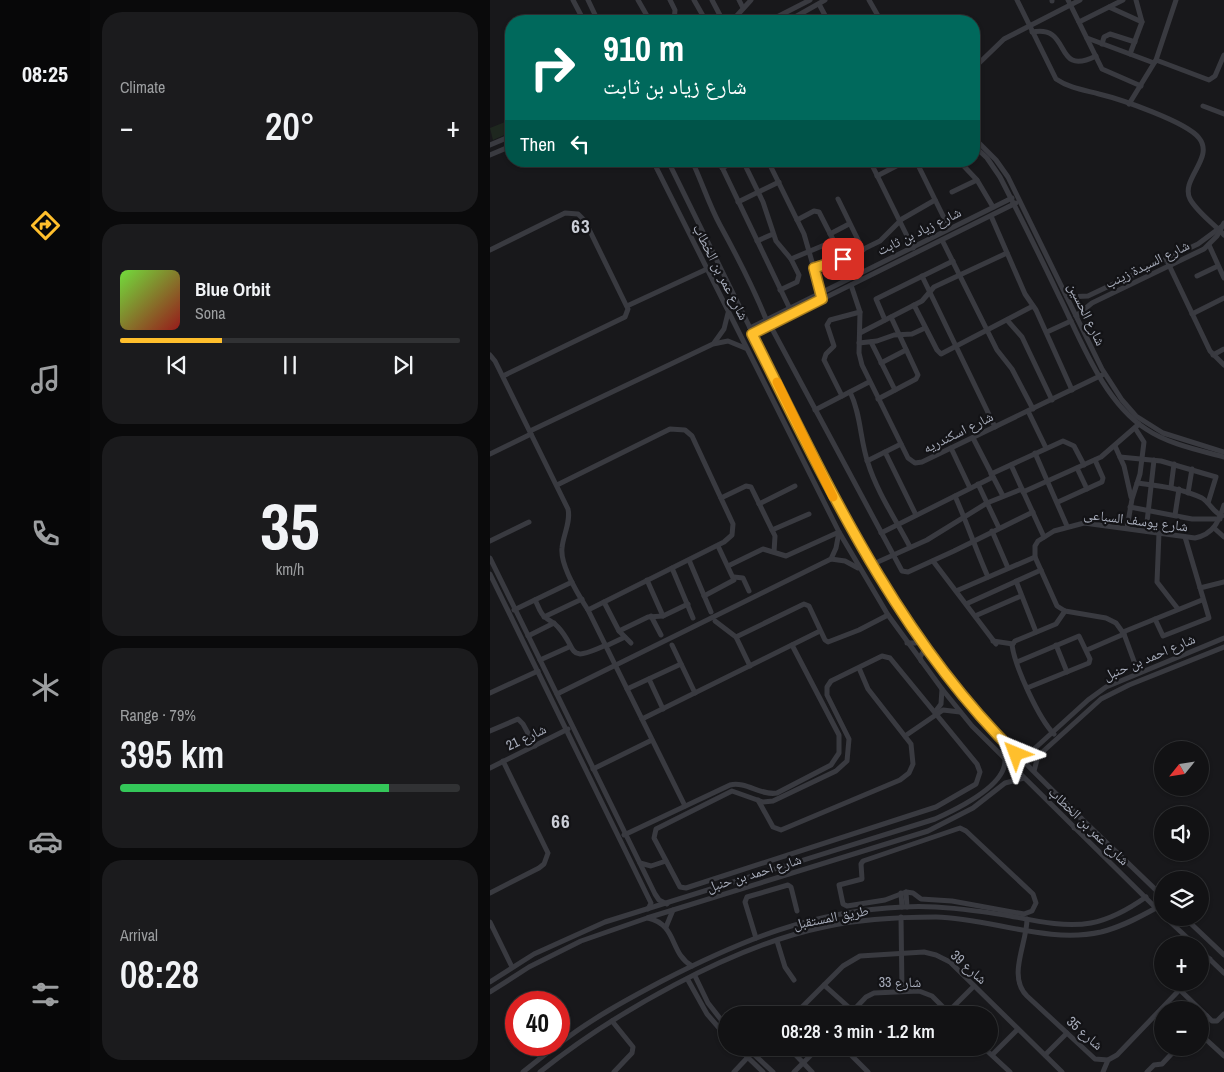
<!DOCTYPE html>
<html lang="en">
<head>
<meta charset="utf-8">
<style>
	body { margin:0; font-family:"Archivo Narrow","Noto Naskh Arabic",sans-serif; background:#1b1b1d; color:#f1f3f6; height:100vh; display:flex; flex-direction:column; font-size:19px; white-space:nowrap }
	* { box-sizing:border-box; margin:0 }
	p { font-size:16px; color:#9c9ea0 }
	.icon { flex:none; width:28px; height:28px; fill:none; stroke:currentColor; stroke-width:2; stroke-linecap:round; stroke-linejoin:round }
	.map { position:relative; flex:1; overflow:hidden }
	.details { display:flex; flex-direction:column; gap:12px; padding:12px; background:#0a0a0b; width:400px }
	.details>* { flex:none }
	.top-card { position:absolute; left:15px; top:15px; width:475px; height:152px; border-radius:20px; box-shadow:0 1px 4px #0004,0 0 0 1px #313234; background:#00695c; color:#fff; overflow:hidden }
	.needle { width:32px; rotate:240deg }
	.fabs { position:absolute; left:664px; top:741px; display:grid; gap:10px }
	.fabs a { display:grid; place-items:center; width:55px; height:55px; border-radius:50%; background:#121214; box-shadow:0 1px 4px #0004,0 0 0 1px #313234; font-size:25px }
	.speed { position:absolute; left:15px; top:991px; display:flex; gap:10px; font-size:25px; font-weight:700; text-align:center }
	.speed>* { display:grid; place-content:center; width:65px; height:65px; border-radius:50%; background:#121214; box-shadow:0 1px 4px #0004,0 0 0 1px #313234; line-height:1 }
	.speed .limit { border:8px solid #d22; background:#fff; color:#111 }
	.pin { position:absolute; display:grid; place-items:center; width:42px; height:42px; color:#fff; margin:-21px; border-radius:10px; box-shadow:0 2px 8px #0006 }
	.me { position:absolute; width:55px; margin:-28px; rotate:316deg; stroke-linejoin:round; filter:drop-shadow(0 0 4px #0008) }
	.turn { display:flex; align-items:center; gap:18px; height:105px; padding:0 15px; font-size:22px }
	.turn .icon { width:65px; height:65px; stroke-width:2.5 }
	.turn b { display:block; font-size:35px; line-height:42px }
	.then { display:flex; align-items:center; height:48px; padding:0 15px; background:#0003; gap:10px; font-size:19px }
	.big { font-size:38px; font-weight:600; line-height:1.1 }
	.details .tile { flex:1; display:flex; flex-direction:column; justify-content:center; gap:8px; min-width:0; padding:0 18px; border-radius:20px; background:#1b1b1d }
	.details .dial { align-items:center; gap:0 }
	.dial b { font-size:65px; line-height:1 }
	.song { display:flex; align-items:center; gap:15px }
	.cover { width:60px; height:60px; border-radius:8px; background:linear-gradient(135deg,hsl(100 70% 55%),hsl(0 70% 35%)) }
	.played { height:5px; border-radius:2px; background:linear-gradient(90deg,#ffbf2c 30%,#313234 30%) }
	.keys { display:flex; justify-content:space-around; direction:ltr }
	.heat { display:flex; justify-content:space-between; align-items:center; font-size:28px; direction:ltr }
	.charge { height:8px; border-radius:4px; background:linear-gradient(90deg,#34c759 79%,#313234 0) }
	.trip { position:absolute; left:228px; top:1006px; width:280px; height:50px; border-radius:25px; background:#121214; box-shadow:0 1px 4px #0004,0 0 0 1px #313234; font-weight:600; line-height:50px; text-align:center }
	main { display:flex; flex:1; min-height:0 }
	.dock { display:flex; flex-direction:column; width:90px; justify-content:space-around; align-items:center; background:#070708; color:#9c9ea0 }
	.dock .icon { width:35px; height:35px }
	.dock .on { color:#ffbf2c }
	.dock b { font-size:22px; color:#f1f3f6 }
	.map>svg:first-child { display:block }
	.green { fill:#1e271f }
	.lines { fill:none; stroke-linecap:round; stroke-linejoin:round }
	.minor { stroke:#393a40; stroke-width:5 }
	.route-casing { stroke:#a67c1d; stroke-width:12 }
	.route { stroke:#ffbf2c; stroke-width:9 }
	.slow { stroke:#f59e0b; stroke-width:9 }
	.labels { text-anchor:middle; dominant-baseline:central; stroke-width:4.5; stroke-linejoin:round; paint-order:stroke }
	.street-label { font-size:14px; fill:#a9aebc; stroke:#131316 }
	.district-label { font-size:19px; font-weight:bold; letter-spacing:1px; fill:#cbced7; stroke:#131316 }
</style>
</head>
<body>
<main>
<nav class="dock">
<b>08:25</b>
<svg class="icon on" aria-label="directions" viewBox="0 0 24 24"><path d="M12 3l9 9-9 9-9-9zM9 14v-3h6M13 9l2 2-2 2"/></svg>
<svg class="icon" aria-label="music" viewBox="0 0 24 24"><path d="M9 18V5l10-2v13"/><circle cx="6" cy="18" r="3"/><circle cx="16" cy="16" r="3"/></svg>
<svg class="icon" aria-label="phone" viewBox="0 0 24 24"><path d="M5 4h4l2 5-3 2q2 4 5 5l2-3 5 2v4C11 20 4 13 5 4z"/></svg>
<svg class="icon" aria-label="climate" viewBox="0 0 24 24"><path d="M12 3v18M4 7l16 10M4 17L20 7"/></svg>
<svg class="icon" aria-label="car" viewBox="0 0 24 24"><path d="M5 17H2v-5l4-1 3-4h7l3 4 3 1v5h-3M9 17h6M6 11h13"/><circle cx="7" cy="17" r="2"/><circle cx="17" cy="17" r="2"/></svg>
<svg class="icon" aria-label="filters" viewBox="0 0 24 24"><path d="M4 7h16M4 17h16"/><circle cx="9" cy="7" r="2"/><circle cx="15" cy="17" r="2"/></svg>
</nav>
<section class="details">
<div class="tile"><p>Climate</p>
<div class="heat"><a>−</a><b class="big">20°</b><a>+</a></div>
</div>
<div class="tile">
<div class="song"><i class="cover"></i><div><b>Blue Orbit</b><p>Sona</p></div></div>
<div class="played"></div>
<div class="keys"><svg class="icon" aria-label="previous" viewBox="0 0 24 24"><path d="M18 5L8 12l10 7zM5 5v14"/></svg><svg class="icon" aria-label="pause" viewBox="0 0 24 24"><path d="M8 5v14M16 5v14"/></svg><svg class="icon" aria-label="next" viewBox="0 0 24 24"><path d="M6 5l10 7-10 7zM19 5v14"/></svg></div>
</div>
<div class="tile dial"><b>35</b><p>km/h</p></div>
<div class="tile"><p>Range · 79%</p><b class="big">395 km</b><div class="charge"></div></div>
<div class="tile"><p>Arrival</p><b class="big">08:28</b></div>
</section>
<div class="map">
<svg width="734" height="1072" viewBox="0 0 734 1072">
	<rect width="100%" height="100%" fill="#18181b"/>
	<!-- green -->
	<polygon class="green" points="15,122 19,133 3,140 0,128"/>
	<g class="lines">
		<!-- minor -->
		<g class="minor">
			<polyline points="83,0 94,21"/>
			<polyline points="98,0 108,21"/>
			<polyline points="148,0 160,21"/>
			<polyline points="180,0 185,10 184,21"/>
			<polyline points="204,0 216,21"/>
			<polyline points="222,0 233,21"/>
			<polyline points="249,0 253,8"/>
			<polyline points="379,0 391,21"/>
			<path d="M527,0l39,79c13,9 28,11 43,15 21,5 88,28 100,44 16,20 -19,41 -9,61 7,13 24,25 34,36"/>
			<polyline points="562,0 562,1"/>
			<polyline points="578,0 612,69 651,86"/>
			<polyline points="329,4 338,21"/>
			<polyline points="619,7 652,22"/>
			<polyline points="242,21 261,0"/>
			<polyline points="279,21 320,0"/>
			<polyline points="298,21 335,0"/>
			<polyline points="589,22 633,0"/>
			<path d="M542,32c41,-8 20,46 64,24"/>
			<polyline points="597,38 664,63"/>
			<polyline points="612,44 614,37 620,34 645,42"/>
			<polyline points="640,54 652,22 646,0"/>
			<polyline points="666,60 719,80 725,76 734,55"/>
			<polyline points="484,68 514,39 590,0"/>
			<polyline points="639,104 666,60 686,0"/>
			<polyline points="713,106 734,114"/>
			<polyline points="484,138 506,160 518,177 612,369 632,400 646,416 673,433 734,452"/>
			<polyline points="0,145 21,136"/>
			<path d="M484,146l13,12 13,19c20,39 40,79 59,119 22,44 44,105 87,133 22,15 52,21 78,28"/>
			<polyline points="0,155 21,146"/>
			<polyline points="163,161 349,532 398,615 452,689 482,726 672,914"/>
			<path d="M178,161c38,78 77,156 115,234 44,89 88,177 147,258 67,90 152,165 232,243"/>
			<path d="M202,161c10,21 17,44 28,64 17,31 33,62 46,94"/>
			<polyline points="229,161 299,307"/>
			<polyline points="253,161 273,202 286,241 301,259 309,275 307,282 290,290"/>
			<polyline points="278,161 314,234 331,293"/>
			<polyline points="380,161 423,248"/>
			<polyline points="426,161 459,228"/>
			<polyline points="469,161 487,180 503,207"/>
			<polyline points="232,168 246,161"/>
			<polyline points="387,176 416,161"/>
			<polyline points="462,192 487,180"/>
			<polyline points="348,199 373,250"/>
			<polyline points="248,202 289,182"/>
			<polyline points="501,216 535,294 546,310 582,390"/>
			<polyline points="307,220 324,211 329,212 353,259"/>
			<polyline points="340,234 359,224"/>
			<polyline points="452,240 507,350 522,369 543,409"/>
			<polyline points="267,241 283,234"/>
			<polyline points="719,245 734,278"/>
			<polyline points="0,250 75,213 88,214 95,221 138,309 135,317 13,376"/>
			<polyline points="301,259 344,241"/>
			<polyline points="678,263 720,351 734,365"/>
			<polyline points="324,268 347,262 390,241 412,219 445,200"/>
			<polyline points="432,276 505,427"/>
			<polyline points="707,276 728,266"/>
			<polyline points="361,285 370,312 369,353 372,365 418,458 425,463 432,462 612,375"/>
			<polyline points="577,297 598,296 708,244 731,227"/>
			<polyline points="424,305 447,350 451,354 543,306"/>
			<polyline points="137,306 217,269"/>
			<polyline points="702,314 734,298"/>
			<polyline points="586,316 602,303 714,249 727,236 734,223"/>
			<polyline points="395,320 386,299 463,261"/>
			<polyline points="517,320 532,337 562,400"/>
			<polyline points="280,325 412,571 418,572 464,551 543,512"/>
			<polyline points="260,328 522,198"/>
			<polyline points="557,332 581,321"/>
			<polyline points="370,333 432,301 444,287 517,253"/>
			<polyline points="262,334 526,203"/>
			<polyline points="381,342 405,390"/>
			<polyline points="224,343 234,329 238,313"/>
			<polyline points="369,343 387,341 404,335 422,334 435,328"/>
			<path d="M0,355l5,6 73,148c3,13 -5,26 -6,39 -2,17 17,48 26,62l97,196"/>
			<polyline points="723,355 734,349"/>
			<polyline points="391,363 416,350"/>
			<path d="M360,392c11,22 10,48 18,71 9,29 28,57 42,84"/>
			<polyline points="352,396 334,360 336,354 344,346 337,325 340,320 370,312"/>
			<polyline points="388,399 426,379 428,375 401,317"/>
			<polyline points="325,410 379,382"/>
			<polyline points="538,411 556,448"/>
			<polyline points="40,431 223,344 238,341 255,348"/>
			<polyline points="483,438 513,496"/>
			<polyline points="625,446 634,466 641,497"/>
			<polyline points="461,448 480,488"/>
			<polyline points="395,452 426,515"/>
			<polyline points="545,453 577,526"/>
			<polyline points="0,454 41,434"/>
			<polyline points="630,457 671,461 726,477 718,503"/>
			<polyline points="377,461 411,444"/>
			<polyline points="521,465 554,537"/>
			<polyline points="587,468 597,489"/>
			<polyline points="501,474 573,441 584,446 594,465"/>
			<path d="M647,483c23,3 44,5 65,15 8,5 11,14 20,18"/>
			<polyline points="488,484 509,528"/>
			<polyline points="67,485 180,429 195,430 202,436 243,524 242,535 234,542 98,610"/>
			<polyline points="681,487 684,464"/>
			<polyline points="533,492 611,457 649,424"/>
			<polyline points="698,493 702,469"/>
			<path d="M465,496c12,27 21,54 33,81"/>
			<polyline points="231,498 256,486 261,487 285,536 284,552"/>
			<polyline points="568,502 612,482 613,478 605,460"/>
			<polyline points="269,504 305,486"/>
			<polyline points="640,507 702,519 730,519"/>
			<polyline points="685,515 689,489"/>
			<polyline points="637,528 642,499 650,474 654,442 645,428"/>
			<polyline points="724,528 734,537"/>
			<polyline points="282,530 319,514"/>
			<polyline points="502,531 518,568"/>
			<polyline points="656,531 664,460"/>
			<polyline points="391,533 503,477"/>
			<polyline points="669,533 667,582 688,609"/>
			<polyline points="0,541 39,522"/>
			<polyline points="0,558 165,894 169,900 177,904"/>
			<polyline points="199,560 221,612"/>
			<polyline points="443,561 506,644"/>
			<polyline points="381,565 437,540 497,503 532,489"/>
			<polyline points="238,566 273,549 296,556 349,532 346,548 341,559"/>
			<polyline points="182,568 203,618"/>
			<polyline points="0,574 158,897 161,903 158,909"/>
			<polyline points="244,577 253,578 259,591"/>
			<polyline points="157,580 173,616"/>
			<polyline points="526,581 546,632"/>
			<polyline points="710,588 734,582"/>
			<polyline points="466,591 545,557"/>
			<polyline points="214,596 244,580 228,546"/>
			<path d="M45,600c3,5 5,14 10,17 4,4 9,5 13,10 21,23 7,37 48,18"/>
			<polyline points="114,602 129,631 141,643"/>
			<polyline points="476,604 551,570"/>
			<polyline points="24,610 82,582"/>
			<polyline points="161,616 171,635"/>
			<polyline points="485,616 531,596"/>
			<polyline points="54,617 92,599"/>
			<polyline points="665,619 673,636 719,618 695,537"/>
			<polyline points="225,621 246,637 260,666"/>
			<polyline points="129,631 158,617 173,616 198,604"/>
			<polyline points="633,632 712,600"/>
			<polyline points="38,636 64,623"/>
			<polyline points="246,637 314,604 319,606 335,640 338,642 369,630 398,615"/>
			<polyline points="503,641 523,644"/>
			<polyline points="417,643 426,643 427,636"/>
			<polyline points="182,645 205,693"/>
			<polyline points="566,645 577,672"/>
			<polyline points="116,646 135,637"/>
			<polyline points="597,650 634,634"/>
			<polygon points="392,656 400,658 487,764 490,772 486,784 446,807 196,888 190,887 164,838 166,829 242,791 273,802 283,801 346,771 357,761 359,739 337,695 337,687 341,681"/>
			<polyline points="50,660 79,647"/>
			<polyline points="431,661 430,657 433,652 441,654"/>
			<polyline points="527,662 589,636 600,659 599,663 537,688"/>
			<path d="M648,672l-14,-38 -8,-11 -10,-5 -41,-7 -8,-5 -22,-49v-11l3,-5 16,-10 30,-8 111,15c19,-4 24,-17 29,-33"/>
			<polyline points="159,679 173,709"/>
			<polyline points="137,689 191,664"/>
			<polyline points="0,693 48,671"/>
			<polyline points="67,694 341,559 355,561 368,568"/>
			<polyline points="445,712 451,704 452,689"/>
			<polyline points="152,719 330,631"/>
			<polyline points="0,731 28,719 33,724 45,746"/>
			<path d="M564,734c-15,-15 -39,-67 -42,-89l3,-4 41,-17 9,-13"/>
			<polyline points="415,736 453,710 470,712"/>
			<polyline points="527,754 534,755 543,750 598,700 616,687 734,638"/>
			<polyline points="0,768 78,729"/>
			<polyline points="103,769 162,740"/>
			<polyline points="544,771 548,756 611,699 639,685 734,647"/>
			<polyline points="268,800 283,827 291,830 410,780 419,773 423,764 421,744 378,689 369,668"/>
			<polygon points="470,828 476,831 543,894 546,903 542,911 534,914 462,901 431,899 423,893 416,892 395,900 357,906 353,904 349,885 372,879 371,864 373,861"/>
			<polyline points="584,828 591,827 591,818"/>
			<path d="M134,835l106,-50c16,-4 31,11 47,8l54,-28 8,-12v-18l-47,-90"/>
			<polyline points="150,863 161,866 176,861"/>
			<polyline points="416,892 417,907"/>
			<polyline points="0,893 49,868 54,864 58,853 13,761"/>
			<polyline points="411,893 412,907"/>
			<polyline points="411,917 412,991"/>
			<path d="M158,918c30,7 21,35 44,48"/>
			<polyline points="676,918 705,945"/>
			<polyline points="695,918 734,955"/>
			<path d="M537,919c0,25 -20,57 0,77l68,63 13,1 9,-5 70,-73"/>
			<polyline points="0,922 22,967"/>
			<polyline points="176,927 183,910"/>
			<polyline points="266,938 255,902 257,897 298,885 301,887 307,911"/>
			<polyline points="287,941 295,967 304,980"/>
			<polyline points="710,950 734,973"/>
			<polyline points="710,969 720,959"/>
			<polyline points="205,976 218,1003 236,1026"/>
			<polyline points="198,980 217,1014 236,1036"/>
			<path d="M0,982l44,-28 71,-32 330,-103c20,-9 71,-33 70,-59"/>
			<polyline points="334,985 363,1011"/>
			<polyline points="690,990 722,1021 727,1021 734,1014"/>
			<polyline points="0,992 39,967 91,941 157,918 438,831 483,808 515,783 534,778"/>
			<polyline points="458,1012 484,986"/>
			<polyline points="304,1015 353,966 370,956 434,952 446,955 460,962 572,1072"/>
			<polyline points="359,1015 376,997 384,993 429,991 442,996 461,1015"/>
			<polyline points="122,1021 143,1047 142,1053 124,1072"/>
			<polyline points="710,1023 717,1016"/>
			<polyline points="710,1034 734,1056"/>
			<path d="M69,1044c32,-25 67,-44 103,-63 80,-41 150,-70 241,-74 34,-2 68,3 102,8 27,5 58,13 86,8 21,-4 38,-14 55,-26"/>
			<polyline points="248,1048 273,1072"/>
			<polyline points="257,1048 283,1072"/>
			<polyline points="299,1048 322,1072"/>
			<polyline points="354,1048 378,1072"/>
			<polyline points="494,1048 520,1072"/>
			<polyline points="502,1055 528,1029"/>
			<polyline points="555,1055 577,1033"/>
			<polyline points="33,1072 67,1045"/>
			<path d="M50,1072c72,-58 192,-126 284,-145 36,-8 75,-10 112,-10 54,1 111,27 165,15 20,-5 37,-14 55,-24"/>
			<polyline points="244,1072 259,1056"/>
			<polyline points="304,1072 328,1048"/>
			<polyline points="613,1072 618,1060"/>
			<polyline points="657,1072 664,1065 672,1064 687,1048"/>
		</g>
	</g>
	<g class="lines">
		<defs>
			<path id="route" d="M353,259l-29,9 8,31 -70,35c74,148 144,302 264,420"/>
		</defs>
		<!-- route casing -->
		<use href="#route" class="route-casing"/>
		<!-- route -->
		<use href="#route" class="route"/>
		<!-- slow -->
		<polyline class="slow" points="287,382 343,497"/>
	</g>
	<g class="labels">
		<!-- street labels -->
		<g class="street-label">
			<text transform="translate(429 231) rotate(-26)">شارع زياد بن ثابت</text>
			<text transform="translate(657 264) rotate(-26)">شارع السيدة زينب</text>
			<text transform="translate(231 272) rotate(63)">شارع عمر بن الخطاب</text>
			<text transform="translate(597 314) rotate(64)">شارع الحسين</text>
			<text transform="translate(468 432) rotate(-26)">شارع اسكندريه</text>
			<text transform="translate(646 520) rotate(7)">شارع يوسف السباعى</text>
			<text transform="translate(659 657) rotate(-23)">شارع احمد بن حنبل</text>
			<text transform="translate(36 737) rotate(-26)">شارع 21</text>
			<text transform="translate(599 826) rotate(44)">شارع عمر بن الخطاب</text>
			<text transform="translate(264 873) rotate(-17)">شارع احمد بن حنبل</text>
			<text transform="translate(341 917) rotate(-11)">طريق المستقبل</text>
			<text transform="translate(479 967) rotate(42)">شارع 39</text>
			<text x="410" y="982">شارع 33</text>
			<text transform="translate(595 1033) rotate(41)">شارع 35</text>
		</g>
		<!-- district labels -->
		<g class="district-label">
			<text x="91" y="226">63</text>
			<text x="71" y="821">66</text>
		</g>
	</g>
</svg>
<div class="fabs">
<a><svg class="needle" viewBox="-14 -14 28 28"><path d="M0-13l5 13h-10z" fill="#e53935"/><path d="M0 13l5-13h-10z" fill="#9c9ea0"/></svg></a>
<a><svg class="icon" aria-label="sound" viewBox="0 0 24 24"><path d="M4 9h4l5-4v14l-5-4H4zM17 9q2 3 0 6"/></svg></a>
<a><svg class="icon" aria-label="layers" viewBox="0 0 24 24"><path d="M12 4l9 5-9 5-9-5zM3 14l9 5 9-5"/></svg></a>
<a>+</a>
<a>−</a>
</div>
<div class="speed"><div class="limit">40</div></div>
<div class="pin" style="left:353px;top:259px;background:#d93025"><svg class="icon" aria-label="arrive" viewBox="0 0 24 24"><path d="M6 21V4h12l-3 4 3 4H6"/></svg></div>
<svg class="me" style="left:526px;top:754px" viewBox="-20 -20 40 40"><path d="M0-17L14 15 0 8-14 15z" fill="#ffbf2c" stroke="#fff" stroke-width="4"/></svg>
<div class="trip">08:28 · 3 min · 1.2 km</div>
<div class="top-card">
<div class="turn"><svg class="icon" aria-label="right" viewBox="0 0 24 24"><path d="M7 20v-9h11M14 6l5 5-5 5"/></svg><div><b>910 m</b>شارع زياد بن ثابت</div></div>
<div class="then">Then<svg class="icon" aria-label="left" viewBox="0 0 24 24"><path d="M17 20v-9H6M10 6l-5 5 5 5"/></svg></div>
</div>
</div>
</main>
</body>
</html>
